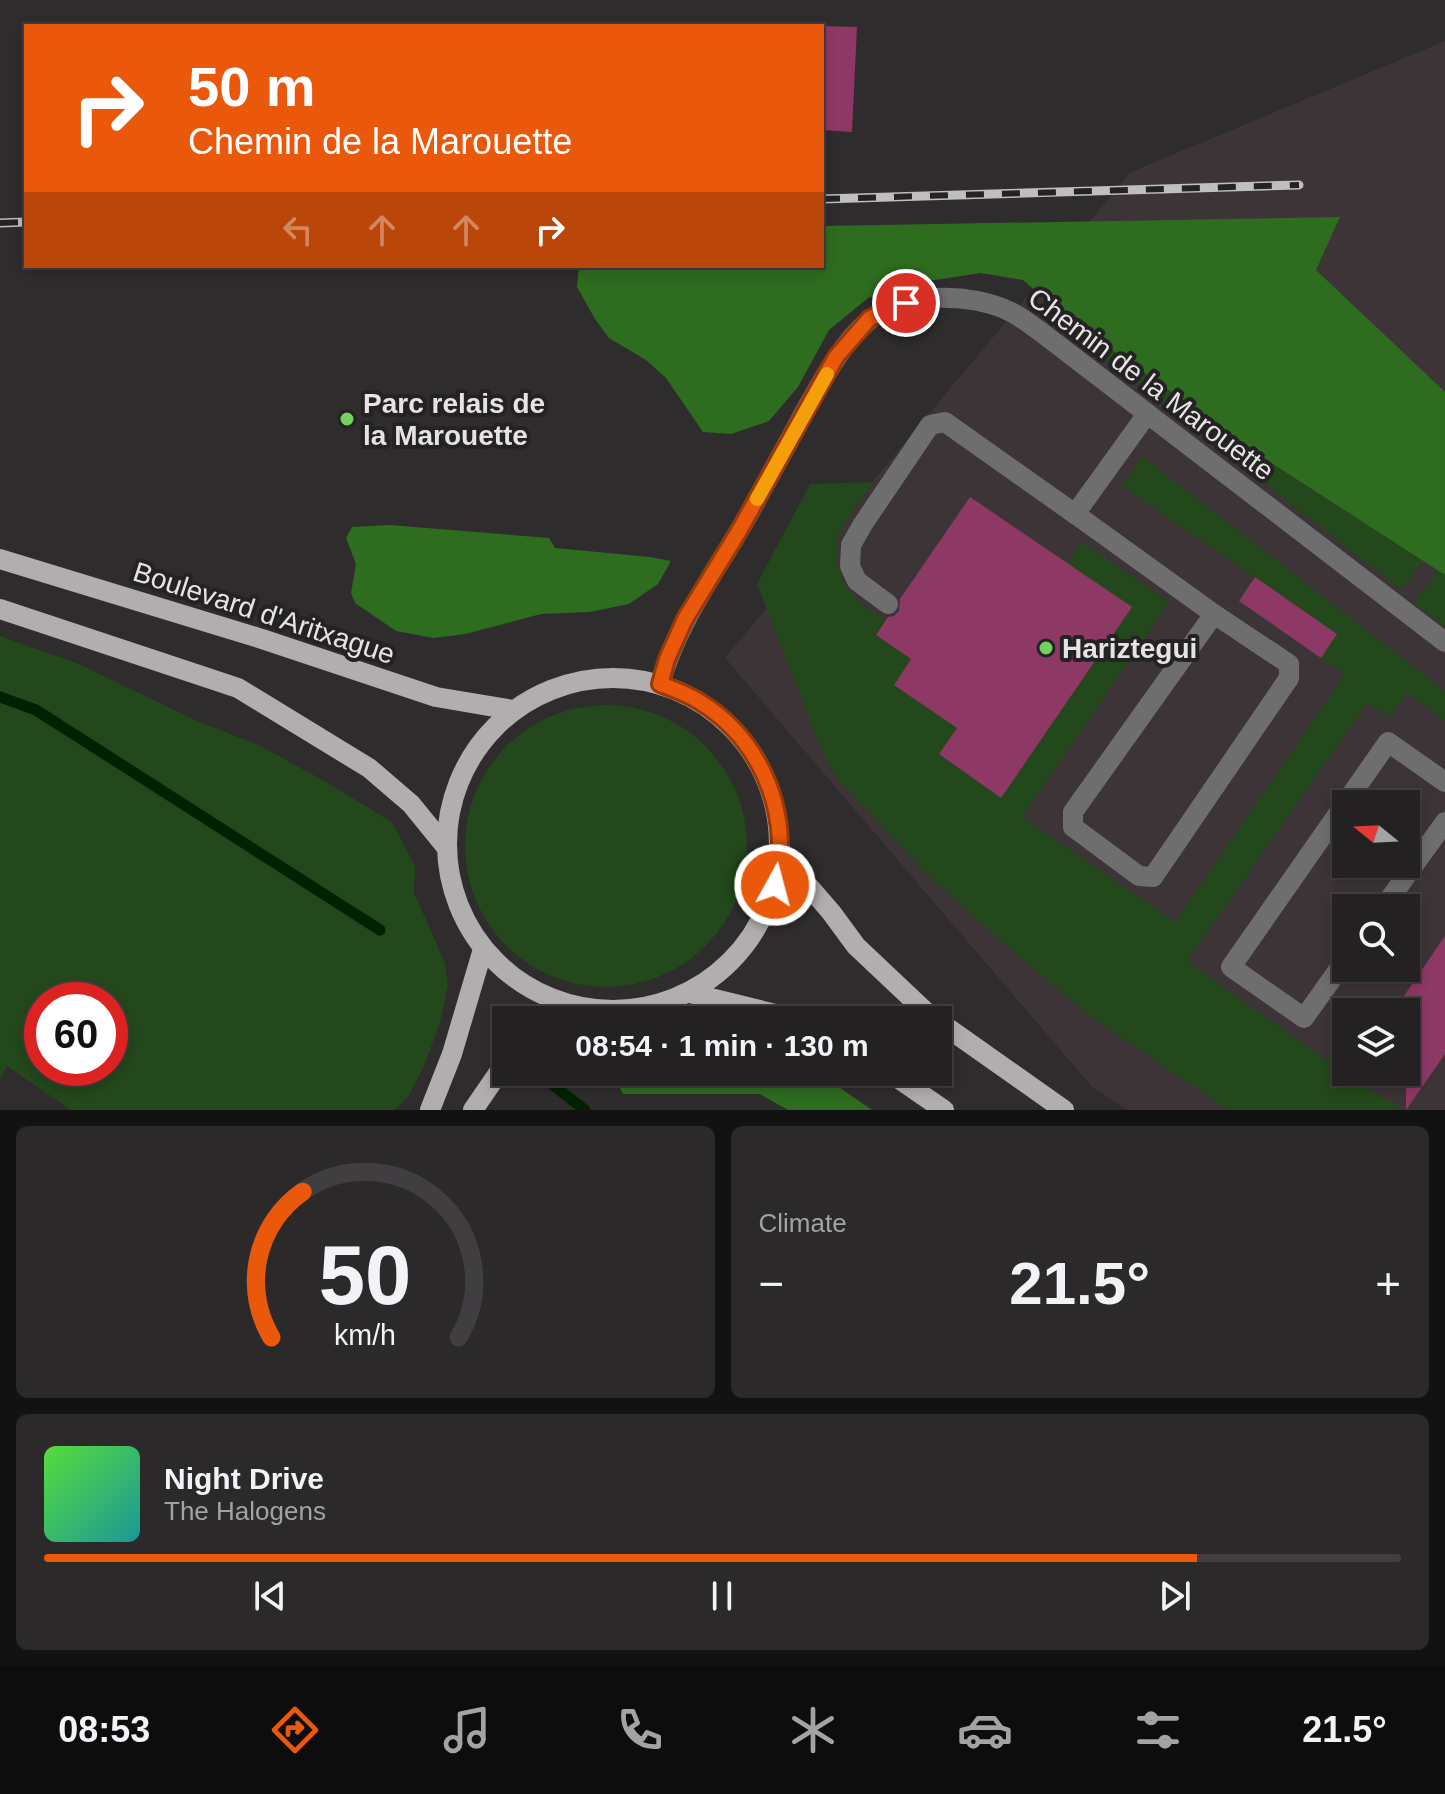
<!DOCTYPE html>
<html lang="en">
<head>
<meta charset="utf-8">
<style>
	body { margin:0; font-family:Arial,sans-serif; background:#2b292a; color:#f1f3f6; height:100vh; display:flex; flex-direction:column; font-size:30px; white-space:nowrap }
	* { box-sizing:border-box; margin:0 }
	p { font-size:26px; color:#a3a3a5 }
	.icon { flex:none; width:44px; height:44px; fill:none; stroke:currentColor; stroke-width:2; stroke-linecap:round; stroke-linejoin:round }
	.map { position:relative; height:1110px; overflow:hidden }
	.side { display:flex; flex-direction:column; gap:16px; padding:16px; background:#131213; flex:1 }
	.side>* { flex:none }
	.banner { position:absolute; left:24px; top:24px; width:800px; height:244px; border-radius:0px; box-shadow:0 4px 12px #0003,0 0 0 2px #403e40; background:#ea580c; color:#fff; overflow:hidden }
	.needle { width:52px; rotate:288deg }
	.tools { position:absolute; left:1332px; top:790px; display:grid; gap:16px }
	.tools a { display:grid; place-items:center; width:88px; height:88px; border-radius:0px; background:#232122; box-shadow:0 4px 12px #0003,0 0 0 2px #403e40; font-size:40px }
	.speed { position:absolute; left:24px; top:982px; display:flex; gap:16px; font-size:40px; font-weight:700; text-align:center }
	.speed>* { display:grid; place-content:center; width:104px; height:104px; border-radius:50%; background:#232122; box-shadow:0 4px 12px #0003,0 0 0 2px #403e40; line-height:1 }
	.speed .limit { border:12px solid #d22; background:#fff; color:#111 }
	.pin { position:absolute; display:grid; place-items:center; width:68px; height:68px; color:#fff; margin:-34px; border:4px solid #fff; border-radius:50%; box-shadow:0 2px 8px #0007 }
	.me { position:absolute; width:88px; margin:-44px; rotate:7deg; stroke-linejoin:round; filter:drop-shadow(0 0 6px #0008) }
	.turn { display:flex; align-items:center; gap:28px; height:168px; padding:0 32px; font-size:36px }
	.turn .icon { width:104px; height:104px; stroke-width:2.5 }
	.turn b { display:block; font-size:56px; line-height:68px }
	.lanes { display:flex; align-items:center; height:76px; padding:0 32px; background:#0003; justify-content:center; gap:40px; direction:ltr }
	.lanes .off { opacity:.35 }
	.big { font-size:60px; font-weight:700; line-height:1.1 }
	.side .tile { flex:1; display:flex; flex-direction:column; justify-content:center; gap:12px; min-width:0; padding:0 28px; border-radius:12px; background:#2b292a }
	.side .dial { align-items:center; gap:0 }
	.dial svg { height:208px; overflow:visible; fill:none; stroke:#403e40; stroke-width:7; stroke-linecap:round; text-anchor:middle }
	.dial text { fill:#f1f3f6; stroke:none }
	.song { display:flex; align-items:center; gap:24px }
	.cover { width:96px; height:96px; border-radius:12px; background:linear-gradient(135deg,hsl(110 70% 55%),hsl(180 70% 35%)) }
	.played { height:8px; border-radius:4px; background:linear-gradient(90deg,#ea580c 85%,#403e40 85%) }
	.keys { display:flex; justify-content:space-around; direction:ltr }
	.heat { display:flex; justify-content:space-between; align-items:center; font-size:44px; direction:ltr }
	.side .tiles { flex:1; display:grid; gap:16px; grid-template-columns:1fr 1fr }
	.tile:last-child { grid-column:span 2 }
	.trip { position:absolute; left:492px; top:1006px; width:460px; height:80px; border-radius:0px; background:#232122; box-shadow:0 4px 12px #0003,0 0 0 2px #403e40; font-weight:700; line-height:80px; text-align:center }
	.tabs { display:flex; height:128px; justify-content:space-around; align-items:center; background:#0e0d0e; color:#a3a3a5 }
	.tabs .icon { width:56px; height:56px }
	.tabs .active { color:#ea580c }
	.tabs b { font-size:36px; color:#f1f3f6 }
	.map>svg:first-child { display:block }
	.built { fill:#3c3437; fill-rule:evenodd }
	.green { fill:#23481b; fill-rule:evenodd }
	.forest { fill:#2e6c20 }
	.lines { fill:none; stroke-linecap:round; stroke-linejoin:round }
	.stream { stroke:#012100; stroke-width:11 }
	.building { fill:#8e3865 }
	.minor { stroke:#6f6e6e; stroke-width:20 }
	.major { stroke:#b1aeaf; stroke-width:20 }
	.rail-casing { stroke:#c0bebf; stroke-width:9 }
	.rail { stroke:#252223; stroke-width:6; stroke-dasharray:18; stroke-linecap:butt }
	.route-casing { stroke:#983908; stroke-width:20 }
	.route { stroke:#ea580c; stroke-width:14 }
	.slow { stroke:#f59e0b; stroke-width:14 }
	.poi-dot { fill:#72d25d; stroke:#252223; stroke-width:3 }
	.labels { text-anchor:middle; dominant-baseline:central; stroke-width:8; stroke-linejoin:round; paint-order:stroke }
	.street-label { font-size:28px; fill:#e5e3e4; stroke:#252223 }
	.poi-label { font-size:28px; font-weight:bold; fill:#e5e3e4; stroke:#252223; text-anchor:start }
</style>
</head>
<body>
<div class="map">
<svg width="1445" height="1110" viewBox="0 0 1445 1110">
	<rect width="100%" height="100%" fill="#2f2c2d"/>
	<!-- built -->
	<path class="built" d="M1445,41v1069h-317l-36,-23 -367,-429 406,-486zM1346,804h60v60h-60zM1346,908h60v60h-60zM1346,1012h60v60h-60z"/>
	<!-- green -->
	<g class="green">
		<polygon points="1037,306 1067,318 1273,464 1423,561 1402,590 1100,356 1035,309"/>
		<polygon points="1142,456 1445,691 1445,720 1407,693 1390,717 1367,703 1187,961 1344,1073 1403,1110 1228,1110 1089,1015 1004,944 927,874 838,779 823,754 757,584 810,484 873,482 839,531 836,560 843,581 861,604 886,621 876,635 904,654 913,656 894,685 921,704 1004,659 939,754 966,774 1068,564 1082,542 1169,602 1022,817 1175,922 1345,674 1321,658 1337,634 1122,486"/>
		<polygon points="1438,571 1445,575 1445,626 1414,603"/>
		<path d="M0,636l79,28 118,57 64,25 65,36 66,40 23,44 -1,27 31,70 3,22 -8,37 -15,42 -17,33 -14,13h-323l-64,-44 -7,13zM110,1000v68h-68v-68z"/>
		<circle cx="606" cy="846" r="141"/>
	</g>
	<!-- forest -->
	<g class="forest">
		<polygon points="1340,217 1316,270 1445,392 1445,575 1273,464 1067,318 1023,280 981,273 903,285 868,298 829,330 798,387 769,421 731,434 703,432 666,378 646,360 609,338 595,319 577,287 579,266 822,266 822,226"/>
		<polygon points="390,525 549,538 555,548 650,557 671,561 658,584 629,604 590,612 541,614 465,634 434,638 396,631 355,603 351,593 356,564 346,538 352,527"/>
		<polygon points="612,1072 817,1072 872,1110 788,1110 760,1094 623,1094"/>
	</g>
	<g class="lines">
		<!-- stream -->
		<g class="stream">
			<polyline points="0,697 36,710 380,930"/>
			<polyline points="539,1074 585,1110"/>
		</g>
	</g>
	<!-- building -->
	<g class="building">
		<polygon points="822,26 857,27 852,132 822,130"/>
		<polygon points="970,497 1132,607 1001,798 939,754 957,728 894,685 911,659 876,635 888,617 894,616 899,611 900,599"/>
		<polygon points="1255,577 1337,634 1321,658 1239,601"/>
		<polygon points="1445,936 1445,1054 1406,1110 1406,1012 1393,1012"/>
	</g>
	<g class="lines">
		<!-- minor -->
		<g class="minor">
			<polyline points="1075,514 1214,614 1289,664 1289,678 1153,877 1139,876 1073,827 1073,812 1214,614"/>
			<polyline points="888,604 857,581 850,566 851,545 863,524 930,425 945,422 1075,514 1147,414"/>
			<path d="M660,684c18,-64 58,-115 90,-172 18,-33 37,-67 55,-101 18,-31 34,-64 62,-89 35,-31 104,-30 144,-10 10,5 20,13 30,20l404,310"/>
			<polyline points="1383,908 1445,822"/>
			<polyline points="1346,959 1304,1018 1231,967 1388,742 1445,782"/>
		</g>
		<!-- major -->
		<g class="major">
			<polyline points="0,559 262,639 436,697 513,710"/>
			<polyline points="0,609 238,688 369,768 411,804 446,847"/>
			<circle cx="613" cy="844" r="166"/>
			<polyline points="779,852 831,912 856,946 927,1013 937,1020"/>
			<polyline points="690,993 800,1020"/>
			<polyline points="549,1020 572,1007"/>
			<polyline points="938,1021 1064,1110"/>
			<polyline points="889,1072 944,1110"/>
			<polyline points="430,1110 452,1054 483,949"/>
			<polyline points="473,1110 506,1062"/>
		</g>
		<defs>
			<g id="rail">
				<polyline points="822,199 1299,185"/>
				<polyline points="0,223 26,222"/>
			</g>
		</defs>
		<!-- rail casing -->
		<use href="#rail" class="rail-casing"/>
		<!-- rail -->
		<use href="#rail" class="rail"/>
	</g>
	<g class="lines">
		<defs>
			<path id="route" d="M775,885c1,-14 5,-29 5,-43 -2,-57 -31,-110 -80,-140 -12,-8 -27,-13 -40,-18l7,-25 18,-40 54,-88 97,-174 33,-38 20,-11 17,-5"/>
		</defs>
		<!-- route casing -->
		<use href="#route" class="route-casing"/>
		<!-- route -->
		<use href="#route" class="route"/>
		<!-- slow -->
		<polyline class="slow" points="757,499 827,374"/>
	</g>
	<!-- markers -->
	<g class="poi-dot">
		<circle cx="347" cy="419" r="8"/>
		<circle cx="1046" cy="648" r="8"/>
	</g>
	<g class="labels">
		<!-- street labels -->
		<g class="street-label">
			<text transform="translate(1151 384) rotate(37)">Chemin de la Marouette</text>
			<text transform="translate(264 613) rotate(18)">Boulevard d'Aritxague</text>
		</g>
		<!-- poi labels -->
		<g class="poi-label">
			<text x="363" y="403">Parc relais de<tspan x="363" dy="32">la Marouette</tspan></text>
			<text x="1062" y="648">Hariztegui</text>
		</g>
	</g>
</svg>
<div class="tools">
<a><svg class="needle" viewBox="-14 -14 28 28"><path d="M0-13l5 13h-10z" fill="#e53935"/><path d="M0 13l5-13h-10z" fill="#a3a3a5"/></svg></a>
<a><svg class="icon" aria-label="search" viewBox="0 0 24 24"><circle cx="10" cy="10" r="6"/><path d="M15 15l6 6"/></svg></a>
<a><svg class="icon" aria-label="layers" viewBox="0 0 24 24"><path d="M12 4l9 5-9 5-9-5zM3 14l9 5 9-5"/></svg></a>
</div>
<div class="speed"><div class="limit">60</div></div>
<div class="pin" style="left:906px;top:303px;background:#d93025"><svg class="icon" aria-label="arrive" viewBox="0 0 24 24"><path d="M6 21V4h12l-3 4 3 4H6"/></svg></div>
<svg class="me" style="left:775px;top:885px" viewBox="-20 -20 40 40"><circle r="17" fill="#ea580c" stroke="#fff" stroke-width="3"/><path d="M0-11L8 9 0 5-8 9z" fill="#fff"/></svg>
<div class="trip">08:54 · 1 min · 130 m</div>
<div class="banner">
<div class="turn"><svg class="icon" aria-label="right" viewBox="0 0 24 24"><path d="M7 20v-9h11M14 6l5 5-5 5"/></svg><div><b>50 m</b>Chemin de la Marouette</div></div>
<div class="lanes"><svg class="icon off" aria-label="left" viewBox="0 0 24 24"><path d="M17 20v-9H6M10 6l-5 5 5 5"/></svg><svg class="icon off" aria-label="ahead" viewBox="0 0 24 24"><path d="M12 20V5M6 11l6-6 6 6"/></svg><svg class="icon off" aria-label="ahead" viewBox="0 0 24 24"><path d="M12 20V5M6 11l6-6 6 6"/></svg><svg class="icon" aria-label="right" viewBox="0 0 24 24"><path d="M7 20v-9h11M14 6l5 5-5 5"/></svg></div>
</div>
</div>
<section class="side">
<div class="tiles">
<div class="tile dial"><svg viewBox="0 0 100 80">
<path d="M14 69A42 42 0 1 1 86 69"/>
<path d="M14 69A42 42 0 0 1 26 13" stroke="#ea580c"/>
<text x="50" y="56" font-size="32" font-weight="700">50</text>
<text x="50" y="72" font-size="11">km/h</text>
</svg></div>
<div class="tile"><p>Climate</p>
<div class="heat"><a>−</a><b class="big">21.5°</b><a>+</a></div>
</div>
<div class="tile">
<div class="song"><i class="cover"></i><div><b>Night Drive</b><p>The Halogens</p></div></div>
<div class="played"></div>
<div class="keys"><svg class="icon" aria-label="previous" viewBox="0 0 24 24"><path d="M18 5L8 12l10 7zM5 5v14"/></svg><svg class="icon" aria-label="pause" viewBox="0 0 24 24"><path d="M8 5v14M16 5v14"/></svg><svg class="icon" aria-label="next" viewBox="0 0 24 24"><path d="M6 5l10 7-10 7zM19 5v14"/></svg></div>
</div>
</div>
</section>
<nav class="tabs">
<b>08:53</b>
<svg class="icon active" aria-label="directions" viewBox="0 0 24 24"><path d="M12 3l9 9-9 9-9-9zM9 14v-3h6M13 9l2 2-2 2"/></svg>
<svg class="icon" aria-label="music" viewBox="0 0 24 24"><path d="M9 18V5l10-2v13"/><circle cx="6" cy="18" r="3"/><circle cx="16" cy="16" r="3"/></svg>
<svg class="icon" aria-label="phone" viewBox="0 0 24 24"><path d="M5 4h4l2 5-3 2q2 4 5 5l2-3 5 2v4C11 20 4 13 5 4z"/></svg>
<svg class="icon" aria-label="climate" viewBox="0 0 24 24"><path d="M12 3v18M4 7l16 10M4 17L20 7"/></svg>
<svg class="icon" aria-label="car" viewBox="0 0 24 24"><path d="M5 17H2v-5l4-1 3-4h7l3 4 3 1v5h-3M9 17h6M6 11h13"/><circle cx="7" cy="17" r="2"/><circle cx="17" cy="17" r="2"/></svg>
<svg class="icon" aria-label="filters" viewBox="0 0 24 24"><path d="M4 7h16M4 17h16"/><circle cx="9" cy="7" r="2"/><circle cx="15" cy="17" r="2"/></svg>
<b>21.5°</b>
</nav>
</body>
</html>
